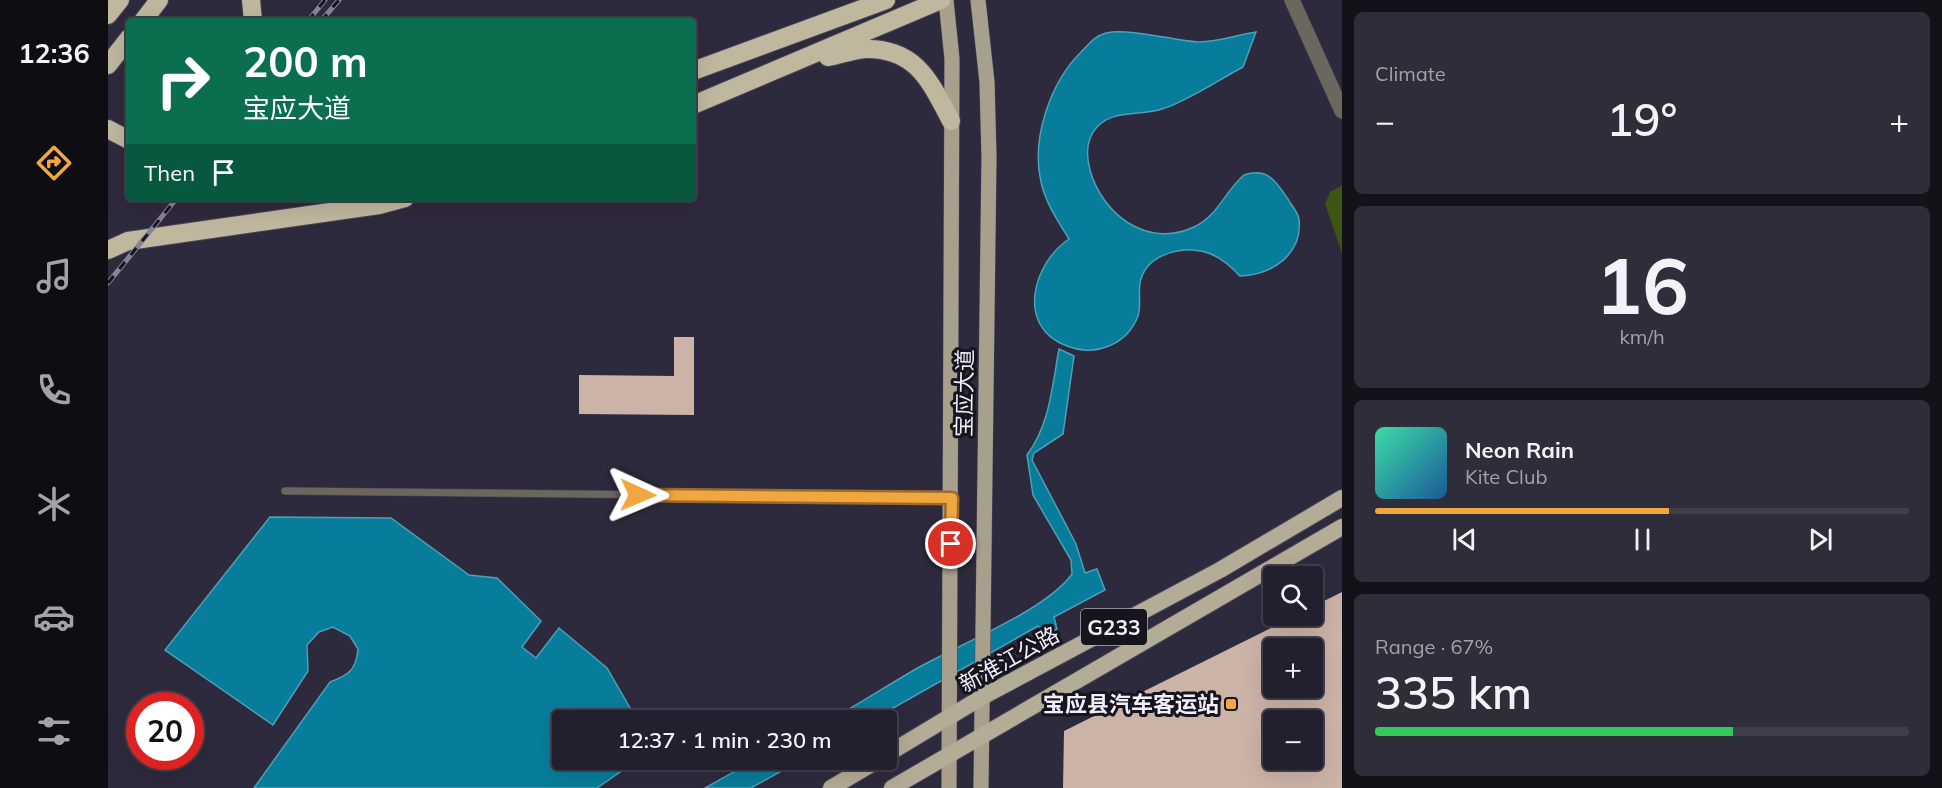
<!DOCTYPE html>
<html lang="en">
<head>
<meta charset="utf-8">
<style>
	body { margin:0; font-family:Mulish,"Noto Sans SC",sans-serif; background:#2e2d3a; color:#f1f3f6; height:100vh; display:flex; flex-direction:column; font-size:22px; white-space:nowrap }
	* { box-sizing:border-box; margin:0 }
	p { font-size:20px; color:#a2a3aa }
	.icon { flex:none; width:33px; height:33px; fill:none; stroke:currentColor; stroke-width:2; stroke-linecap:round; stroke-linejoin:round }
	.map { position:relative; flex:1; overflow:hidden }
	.details { display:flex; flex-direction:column; gap:12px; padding:12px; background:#131219; width:600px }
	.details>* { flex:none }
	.top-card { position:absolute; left:18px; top:18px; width:570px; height:183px; border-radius:6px; box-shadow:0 6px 24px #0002,0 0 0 2px #3f3e4a; background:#0b6e4f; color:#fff; overflow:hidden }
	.buttons { position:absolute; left:1155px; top:566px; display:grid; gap:12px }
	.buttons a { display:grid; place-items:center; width:60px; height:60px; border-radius:6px; background:#22202e; box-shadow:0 6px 24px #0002,0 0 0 2px #3f3e4a; font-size:30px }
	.speed { position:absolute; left:18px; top:692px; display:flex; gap:12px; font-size:30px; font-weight:700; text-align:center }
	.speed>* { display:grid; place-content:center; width:78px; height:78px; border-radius:50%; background:#22202e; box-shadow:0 6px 24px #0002,0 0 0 2px #3f3e4a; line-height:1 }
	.speed .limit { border:9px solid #d22; background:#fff; color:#111 }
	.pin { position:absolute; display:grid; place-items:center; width:51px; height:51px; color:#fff; margin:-26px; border:3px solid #fff; border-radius:50%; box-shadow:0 2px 6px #0007 }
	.me { position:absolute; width:66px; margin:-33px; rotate:91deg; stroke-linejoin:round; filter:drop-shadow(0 0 4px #0008) }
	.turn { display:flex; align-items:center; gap:21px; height:126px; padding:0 18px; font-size:27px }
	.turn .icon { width:78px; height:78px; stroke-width:2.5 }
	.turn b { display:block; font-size:42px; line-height:51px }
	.then { display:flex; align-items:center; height:57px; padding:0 18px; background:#0003; gap:12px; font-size:22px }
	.big { font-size:45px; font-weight:600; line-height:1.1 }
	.details .tile { flex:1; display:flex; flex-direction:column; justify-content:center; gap:9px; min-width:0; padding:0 21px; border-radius:9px; background:#2e2d3a }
	.details .dial { align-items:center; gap:0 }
	.dial b { font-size:78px; line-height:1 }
	.song { display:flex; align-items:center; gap:18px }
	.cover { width:72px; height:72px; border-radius:9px; background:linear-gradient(135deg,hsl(160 70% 55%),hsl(210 70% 35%)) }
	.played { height:6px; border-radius:3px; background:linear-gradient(90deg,#f1a640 55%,#3f3e4a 55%) }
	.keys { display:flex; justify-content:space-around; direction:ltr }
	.heat { display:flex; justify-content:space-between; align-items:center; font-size:33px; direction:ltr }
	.charge { height:9px; border-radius:4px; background:linear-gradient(90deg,#34c759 67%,#3f3e4a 0) }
	.trip { position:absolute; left:444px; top:710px; width:345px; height:60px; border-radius:6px; background:#22202e; box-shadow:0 6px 24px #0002,0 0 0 2px #3f3e4a; font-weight:600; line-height:60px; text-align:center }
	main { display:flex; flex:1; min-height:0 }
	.dock { display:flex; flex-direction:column; width:108px; justify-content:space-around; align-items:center; background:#0e0d12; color:#a2a3aa }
	.dock .icon { width:42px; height:42px }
	.dock .selected { color:#f1a640 }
	.dock b { font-size:27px; color:#f1f3f6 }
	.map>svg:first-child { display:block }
	.green { fill:#3d5513 }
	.water { fill:#087d9b; stroke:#4e9fb8; stroke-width:1.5 }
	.building { fill:#ccb3a8; fill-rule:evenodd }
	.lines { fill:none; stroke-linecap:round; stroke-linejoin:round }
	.service-casing { stroke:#494558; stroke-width:8 }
	.tertiary-casing { stroke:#494558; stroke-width:16 }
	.primary-casing { stroke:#494558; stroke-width:16 }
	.trunk-casing { stroke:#494558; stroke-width:18 }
	.motorway-casing { stroke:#494558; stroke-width:20 }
	.service { stroke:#6b675e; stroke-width:7 }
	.tertiary { stroke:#6b675e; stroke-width:15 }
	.primary { stroke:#a8a08d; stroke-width:15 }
	.trunk { stroke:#b4ac96; stroke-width:16 }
	.motorway { stroke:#c0b79f; stroke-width:18 }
	.rail-casing { stroke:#878495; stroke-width:5 }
	.rail { stroke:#16141d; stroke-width:3; stroke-dasharray:9; stroke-linecap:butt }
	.route-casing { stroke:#9d6c2a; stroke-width:15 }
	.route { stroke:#f1a640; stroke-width:10 }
	.poi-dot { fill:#f1a640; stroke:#16141d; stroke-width:2 }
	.labels { text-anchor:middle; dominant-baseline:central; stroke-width:6; stroke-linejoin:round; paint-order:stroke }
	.shield { fill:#16141d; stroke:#afadb8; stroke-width:1.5 }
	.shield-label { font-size:21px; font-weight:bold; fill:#f0eefb }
	.street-label { font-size:22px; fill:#f0eefb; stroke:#16141d }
	.poi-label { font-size:22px; font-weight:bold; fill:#f0eefb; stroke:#16141d; text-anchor:end }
</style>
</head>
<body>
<main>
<nav class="dock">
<b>12:36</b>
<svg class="icon selected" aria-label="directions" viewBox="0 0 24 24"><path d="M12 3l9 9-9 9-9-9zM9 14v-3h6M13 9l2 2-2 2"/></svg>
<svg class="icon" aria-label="music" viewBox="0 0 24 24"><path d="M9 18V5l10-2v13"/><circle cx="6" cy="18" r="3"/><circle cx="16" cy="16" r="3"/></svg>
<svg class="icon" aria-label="phone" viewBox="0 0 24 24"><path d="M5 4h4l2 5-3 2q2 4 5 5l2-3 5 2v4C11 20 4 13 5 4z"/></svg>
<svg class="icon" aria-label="climate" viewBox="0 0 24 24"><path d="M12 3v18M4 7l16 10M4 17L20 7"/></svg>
<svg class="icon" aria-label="car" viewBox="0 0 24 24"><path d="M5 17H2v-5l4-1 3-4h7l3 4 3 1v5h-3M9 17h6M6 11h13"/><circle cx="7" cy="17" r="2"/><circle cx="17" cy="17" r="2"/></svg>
<svg class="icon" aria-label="filters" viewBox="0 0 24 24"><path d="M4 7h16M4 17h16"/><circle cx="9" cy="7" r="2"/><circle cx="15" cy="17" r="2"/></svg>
</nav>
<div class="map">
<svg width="1234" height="788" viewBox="0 0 1234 788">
	<rect width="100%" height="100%" fill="#2e2a3d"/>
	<!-- green -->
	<polygon class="green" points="1234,185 1234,253 1217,204 1222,192"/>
	<!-- water -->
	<g class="water">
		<path d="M1148,32l-13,35c-23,12 -57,35 -81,42 -21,7 -48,0 -65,18 -11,12 -11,28 -7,43 12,44 57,79 104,57 24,-11 31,-36 50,-52 23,-8 32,6 44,24 3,6 10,13 11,20 4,36 -28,56 -59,57 -9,-9 -17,-17 -29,-22 -23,-10 -62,-2 -70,25 -4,11 1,25 -3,37 -11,29 -43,41 -71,30 -52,-19 -34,-83 2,-107 -11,-18 -23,-35 -28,-57 -10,-43 9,-99 40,-130 8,-8 14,-16 25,-19 23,-5 66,7 91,9 18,1 40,-7 59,-10z"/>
		<path d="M951,349l15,7 -11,78 -29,19 -2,7 44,84 9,29 12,-4 8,21 -51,27 3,12 -11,5 -8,-8 -166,94h-42c27,-15 52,-31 79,-47 43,-26 136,-61 163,-99l-1,-14 -38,-65 -6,-40c23,-31 25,-68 32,-106z"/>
		<path d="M162,517l121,1 78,57 28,3 44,43 -19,26 14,11 23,-30 48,40 30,52h-75v39h77l-42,29h-343l76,-106c19,-7 26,-12 28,-33l-8,-13 -17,-9 -14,5 -12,13 1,26 -35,54 -108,-75z"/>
		<polygon points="649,759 695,759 643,788 597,788"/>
	</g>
	<!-- building -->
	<g class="building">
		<polygon points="566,337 586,337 586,415 471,414 471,375 566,376"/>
		<path d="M1234,592v196h-279l1,-57 233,-116h15v-8zM1166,648h38v39h-38zM1166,720h38v39h-38z"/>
	</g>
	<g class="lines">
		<defs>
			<polyline id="service" points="177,491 841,498"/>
			<polyline id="tertiary" points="1184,0 1234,111"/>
			<g id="primary">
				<polyline points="838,0 844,59 841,788"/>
				<polyline points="870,0 879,82 881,157 873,788"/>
			</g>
			<g id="trunk">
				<polyline points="778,755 876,696 1112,570 1234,498"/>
				<polyline points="723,788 772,759"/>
				<polyline points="784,788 1234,527"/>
			</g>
			<g id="motorway">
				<polyline points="143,0 145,21"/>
				<polyline points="0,15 12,0"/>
				<polyline points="35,21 51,0"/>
				<path d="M720,57c12,-2 25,-7 37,-8 51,-1 65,32 86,72"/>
				<polyline points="0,65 21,38"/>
				<polyline points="585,71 778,0"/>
				<polyline points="585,105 833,0"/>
				<polyline points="0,129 21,140"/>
				<polyline points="0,250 20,241 271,205 297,198"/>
			</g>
		</defs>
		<!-- service casing -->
		<use href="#service" class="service-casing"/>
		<!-- tertiary casing -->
		<use href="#tertiary" class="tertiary-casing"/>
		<!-- primary casing -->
		<use href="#primary" class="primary-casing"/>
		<!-- trunk casing -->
		<use href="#trunk" class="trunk-casing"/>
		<!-- motorway casing -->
		<use href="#motorway" class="motorway-casing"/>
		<!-- service -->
		<use href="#service" class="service"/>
		<!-- tertiary -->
		<use href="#tertiary" class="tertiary"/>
		<!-- primary -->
		<use href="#primary" class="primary"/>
		<!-- trunk -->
		<use href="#trunk" class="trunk"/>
		<!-- motorway -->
		<use href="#motorway" class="motorway"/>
		<defs>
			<g id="rail">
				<polyline points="200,21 217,0"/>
				<polyline points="213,21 231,0"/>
				<polyline points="0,283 69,198"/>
			</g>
		</defs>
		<!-- rail casing -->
		<use href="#rail" class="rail-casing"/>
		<!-- rail -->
		<use href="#rail" class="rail"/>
	</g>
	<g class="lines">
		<defs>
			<polyline id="route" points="530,495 844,498 843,544"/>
		</defs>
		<!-- route casing -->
		<use href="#route" class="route-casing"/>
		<!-- route -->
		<use href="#route" class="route"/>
	</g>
	<!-- markers -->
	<rect class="poi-dot" x="1117" y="698" width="12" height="12" rx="3"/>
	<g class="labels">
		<!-- shield labels -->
		<rect class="shield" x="973" y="609" width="66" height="36" rx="4.5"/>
		<g class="shield-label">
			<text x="1006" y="627">G233</text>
		</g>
		<!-- street labels -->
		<g class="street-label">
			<text transform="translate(856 393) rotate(-89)">宝应大道</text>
			<text transform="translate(901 659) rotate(-29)">新淮江公路</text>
		</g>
		<!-- poi labels -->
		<g class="poi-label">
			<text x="1111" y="704">宝应县汽车客运站</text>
		</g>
	</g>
</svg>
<div class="buttons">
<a><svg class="icon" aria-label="search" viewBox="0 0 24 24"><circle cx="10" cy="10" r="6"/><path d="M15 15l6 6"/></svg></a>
<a>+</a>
<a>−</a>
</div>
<div class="speed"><div class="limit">20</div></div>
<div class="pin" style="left:843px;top:544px;background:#d93025"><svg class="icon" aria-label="arrive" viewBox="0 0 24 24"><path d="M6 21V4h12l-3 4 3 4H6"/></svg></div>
<svg class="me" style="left:530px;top:495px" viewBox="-20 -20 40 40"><path d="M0-17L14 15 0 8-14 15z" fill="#f1a640" stroke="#fff" stroke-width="4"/></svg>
<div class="trip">12:37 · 1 min · 230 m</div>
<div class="top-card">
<div class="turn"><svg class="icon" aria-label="right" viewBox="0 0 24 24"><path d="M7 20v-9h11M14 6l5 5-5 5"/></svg><div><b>200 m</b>宝应大道</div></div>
<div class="then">Then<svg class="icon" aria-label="arrive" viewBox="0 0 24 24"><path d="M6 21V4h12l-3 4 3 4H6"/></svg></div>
</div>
</div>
<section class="details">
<div class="tile"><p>Climate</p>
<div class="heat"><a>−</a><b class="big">19°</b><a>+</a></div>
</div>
<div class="tile dial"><b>16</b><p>km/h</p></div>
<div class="tile">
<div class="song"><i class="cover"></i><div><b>Neon Rain</b><p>Kite Club</p></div></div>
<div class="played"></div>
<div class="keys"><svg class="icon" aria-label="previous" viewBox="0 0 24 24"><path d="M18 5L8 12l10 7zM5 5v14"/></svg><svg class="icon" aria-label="pause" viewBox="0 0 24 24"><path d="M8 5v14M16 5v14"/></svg><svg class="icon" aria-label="next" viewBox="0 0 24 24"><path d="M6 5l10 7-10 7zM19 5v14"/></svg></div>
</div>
<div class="tile"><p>Range · 67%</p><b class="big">335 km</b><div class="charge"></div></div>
</section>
</main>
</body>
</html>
